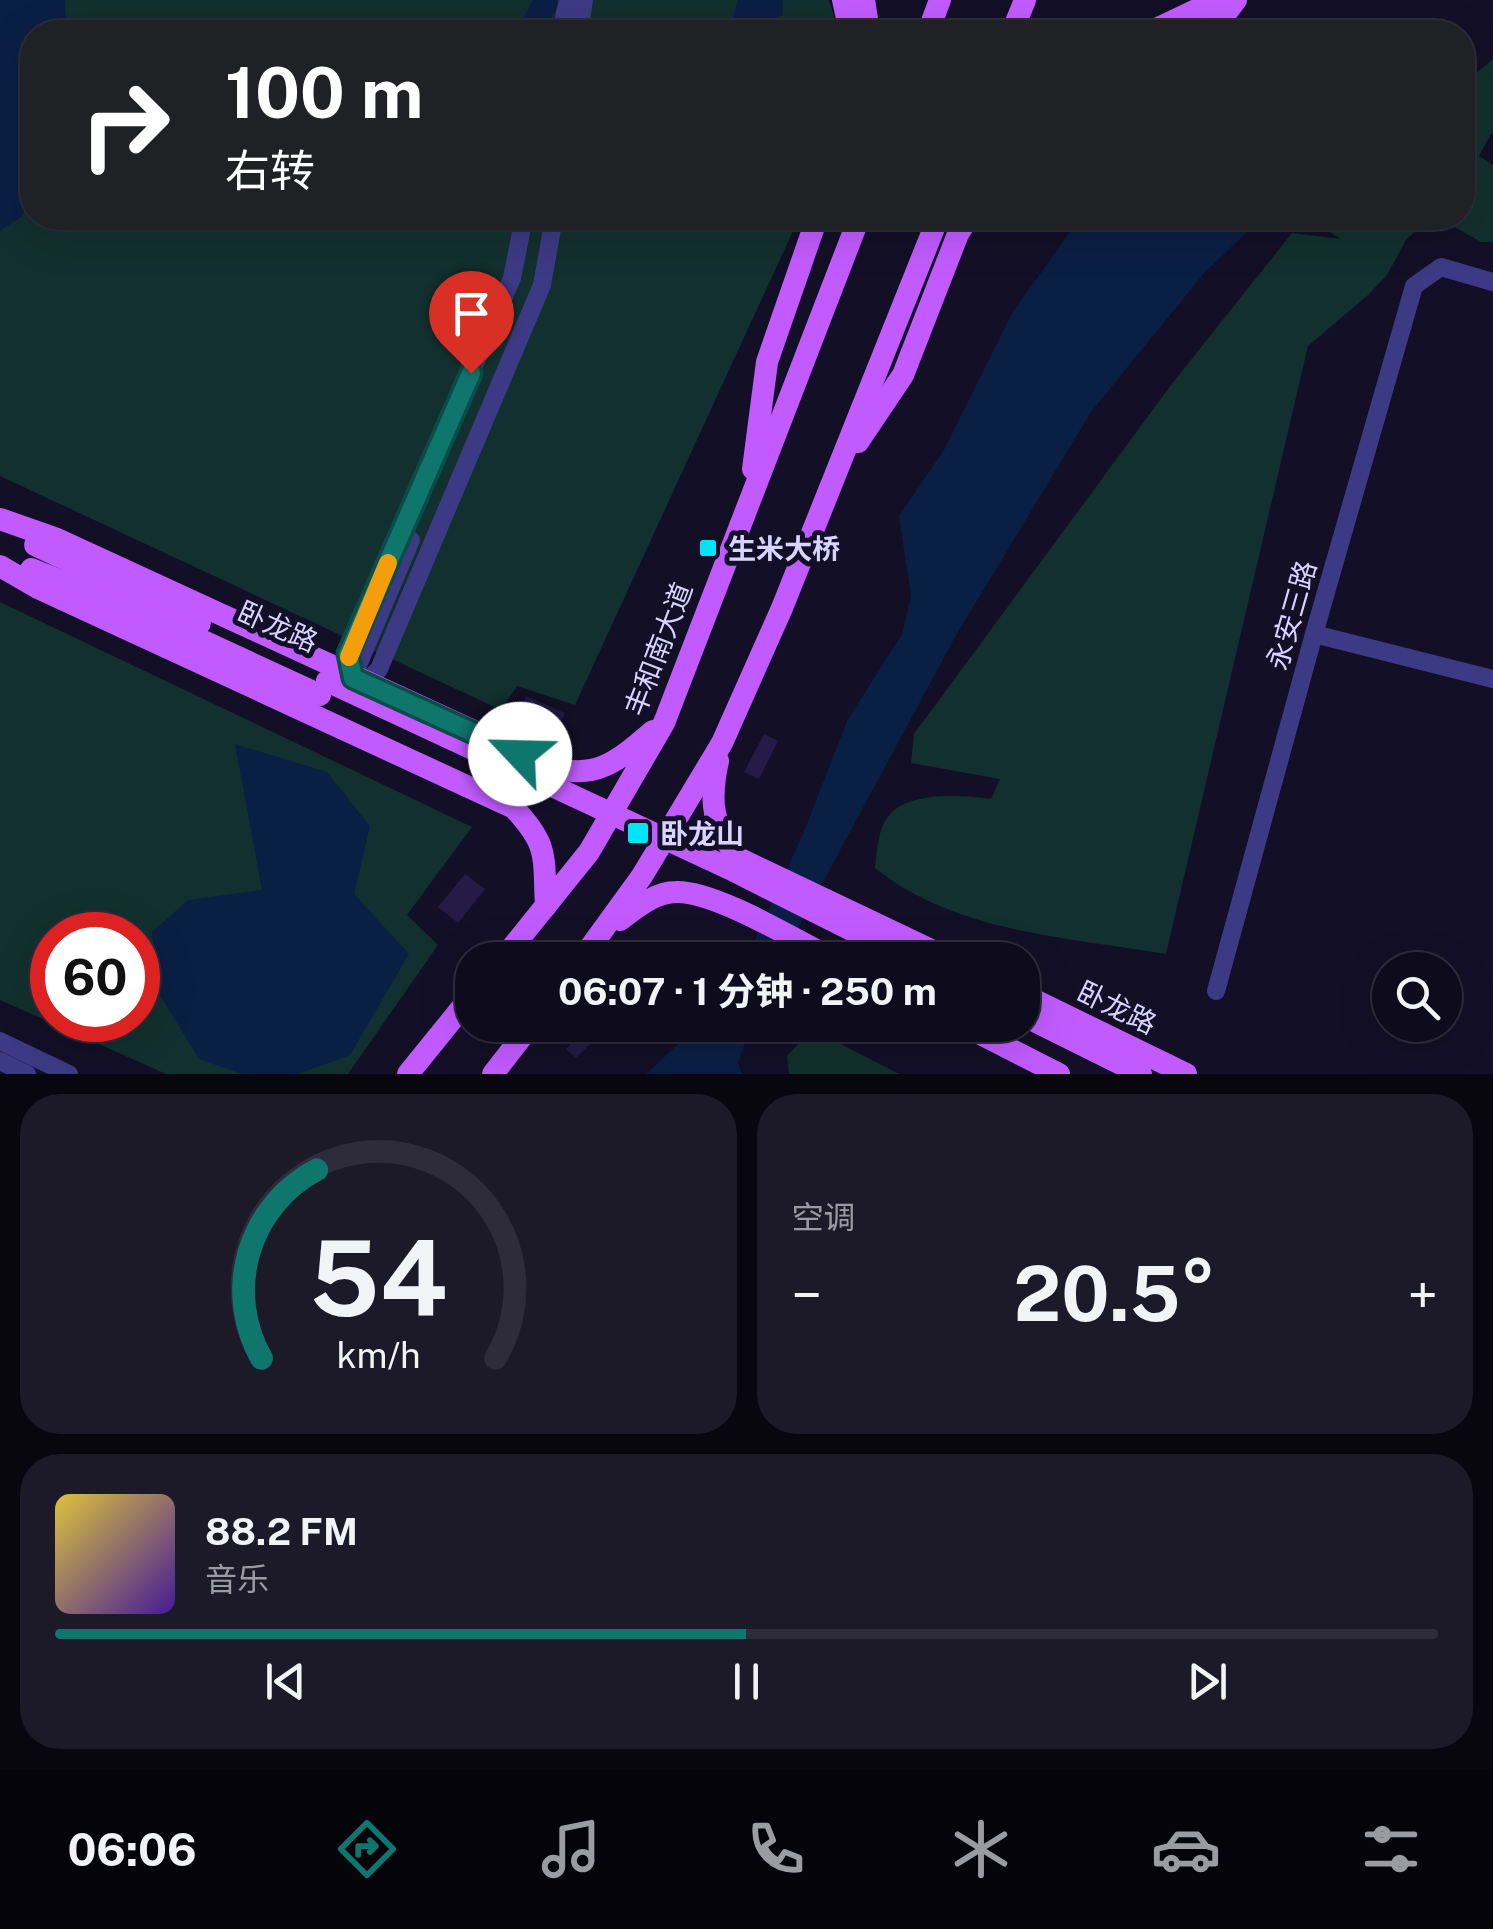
<!DOCTYPE html>
<html lang="zh">
<head>
<meta charset="utf-8">
<style>
	body { margin:0; font-family:"Public Sans","Noto Sans SC",sans-serif; background:#1c1929; color:#f1f3f6; height:100vh; display:flex; flex-direction:column; font-size:38px; white-space:nowrap }
	* { box-sizing:border-box; margin:0 }
	p { font-size:32px; color:#9b9ba3 }
	.icon { flex:none; width:55px; height:55px; fill:none; stroke:currentColor; stroke-width:2; stroke-linecap:round; stroke-linejoin:round }
	.map { position:relative; height:1074px; overflow:hidden }
	.details { display:flex; flex-direction:column; gap:20px; padding:20px; background:#08060f; flex:1 }
	.details>* { flex:none }
	.hud { position:absolute; left:20px; top:20px; width:1455px; height:210px; border-radius:40px; box-shadow:0 10px 40px #0002,0 0 0 2px #2e2b3b; background:#202124; color:#fff; overflow:hidden }
	.tools { position:absolute; left:1372px; top:952px; display:grid; gap:20px }
	.tools a { display:grid; place-items:center; width:90px; height:90px; border-radius:50%; background:#0e0b1c; box-shadow:0 10px 40px #0002,0 0 0 2px #2e2b3b; font-size:50px }
	.speed { position:absolute; left:30px; top:912px; display:flex; gap:20px; font-size:50px; font-weight:700; text-align:center }
	.speed>* { display:grid; place-content:center; width:130px; height:130px; border-radius:50%; background:#0e0b1c; box-shadow:0 10px 40px #0002,0 0 0 2px #2e2b3b; line-height:1 }
	.speed .limit { border:15px solid #d22; background:#fff; color:#111 }
	.pin { position:absolute; display:grid; place-items:center; width:85px; height:85px; color:#fff; margin:-102px -42px; border-radius:50% 50% 50% 0; rotate:-45deg; box-shadow:0 0 10px #0007 }
	.pin .icon { rotate:45deg }
	.me { position:absolute; width:110px; margin:-55px; rotate:294deg; stroke-linejoin:round; filter:drop-shadow(0 0 8px #0008) }
	.turn { display:flex; align-items:center; gap:35px; height:210px; padding:0 40px; font-size:45px }
	.turn .icon { width:130px; height:130px; stroke-width:2.5 }
	.turn b { display:block; font-size:70px; line-height:85px }
	.big { font-size:75px; font-weight:700; line-height:1.1 }
	.details .card { flex:1; display:flex; flex-direction:column; justify-content:center; gap:15px; min-width:0; padding:0 35px; border-radius:40px; background:#1c1929 }
	.details .dial { align-items:center; gap:0 }
	.dial svg { height:260px; overflow:visible; fill:none; stroke:#2e2b3b; stroke-width:7; stroke-linecap:round; text-anchor:middle }
	.dial text { fill:#f1f3f6; stroke:none }
	.song { display:flex; align-items:center; gap:30px }
	.cover { width:120px; height:120px; border-radius:15px; background:linear-gradient(135deg,hsl(50 70% 55%),hsl(260 70% 35%)) }
	.played { height:10px; border-radius:5px; background:linear-gradient(90deg,#0f766e 50%,#2e2b3b 50%) }
	.keys { display:flex; justify-content:space-around; direction:ltr }
	.heat { display:flex; justify-content:space-between; align-items:center; font-size:55px; direction:ltr }
	.details .tiles { flex:1; display:grid; gap:20px; grid-template-columns:1fr 1fr }
	.card:last-child { grid-column:span 2 }
	.trip { position:absolute; left:455px; top:942px; width:585px; height:100px; border-radius:40px; background:#0e0b1c; box-shadow:0 10px 40px #0002,0 0 0 2px #2e2b3b; font-weight:700; line-height:100px; text-align:center }
	.dock { display:flex; height:160px; justify-content:space-around; align-items:center; background:#06040b; color:#9b9ba3 }
	.dock .icon { width:70px; height:70px }
	.dock .selected { color:#0f766e }
	.dock b { font-size:45px; color:#f1f3f6 }
	.map>svg:first-child { display:block }
	.green { fill:#12302f; fill-rule:evenodd }
	.water { fill:#0a1f44 }
	.lines { fill:none; stroke-linecap:round; stroke-linejoin:round }
	.river { stroke:#0a1f44; stroke-width:25 }
	.building { fill:#241b47 }
	.minor { stroke:#3d3a85; stroke-width:18 }
	.major { stroke:#c25bff; stroke-width:22 }
	.major-bridge { stroke:#c25bff; stroke-width:22 }
	.route-casing { stroke:#0a4d48; stroke-width:25 }
	.route { stroke:#0f766e; stroke-width:18 }
	.slow { stroke:#f59e0b; stroke-width:18 }
	.poi-dot { fill:#00e5ff; stroke:#130f26; stroke-width:4 }
	.labels { text-anchor:middle; dominant-baseline:central; stroke-width:10; stroke-linejoin:round; paint-order:stroke }
	.poi-label { font-size:28px; font-weight:bold; fill:#d9d4ff; stroke:#130f26; text-anchor:start }
	.street-label { font-size:28px; fill:#d9d4ff; stroke:#130f26 }
</style>
</head>
<body>
<div class="map">
<svg width="1493" height="1074" viewBox="0 0 1493 1074">
	<rect width="100%" height="100%" fill="#130f26"/>
	<!-- green -->
	<g class="green">
		<polygon points="0,0 829,0 839,32 32,32 32,218 799,218 575,705 517,686 501,710 0,476"/>
		<polygon points="1493,59 1493,130 1479,156 1493,165 1493,242 1481,242 1439,218 1462,218 1463,85"/>
		<path d="M1308,218h121l-23,22 -19,35 -19,20 -60,51 -142,608c-99,-17 -210,-21 -291,-86 2,-17 3,-41 15,-54 21,-23 74,-19 101,-15l9,-20 -89,-16 3,-29 257,-349 121,-152 49,6z"/>
		<path d="M0,602l472,225 -65,88 31,30 -90,129h-182l-166,-74zM52,935h86v85h-86z"/>
		<polygon points="805,1037 835,1041 899,1074 789,1074 787,1056"/>
	</g>
	<!-- water -->
	<g class="water">
		<polygon points="0,0 65,0 66,32 32,32 32,196 21,217 0,231"/>
		<polygon points="738,0 783,0 783,15 752,29 733,17"/>
		<polygon points="1080,218 1262,218 1205,272 1091,412 955,637 781,960 746,960 805,829 847,721 902,634 911,596 899,516 944,450 1012,313"/>
		<polygon points="235,744 327,772 370,826 354,894 409,954 350,1055 298,1074 242,1074 199,1059 158,992 152,932 188,900 262,890"/>
		<polygon points="699,1025 751,1025 738,1063 742,1074 646,1074"/>
	</g>
	<g class="lines">
		<!-- river -->
		<polyline class="river" points="530,32 547,0"/>
	</g>
	<!-- building -->
	<g class="building">
		<polygon points="526,696 565,713 557,732 517,715"/>
		<polygon points="764,734 778,741 759,779 744,772"/>
		<polygon points="465,874 485,889 458,923 438,907"/>
		<polygon points="582,1032 592,1042 576,1058 566,1049"/>
	</g>
	<g class="lines">
		<!-- minor -->
		<g class="minor">
			<polyline points="561,32 568,0"/>
			<polyline points="579,32 584,0"/>
			<polyline points="1314,634 1493,679"/>
			<polyline points="353,677 411,540"/>
			<polyline points="353,678 349,654 512,278 524,218"/>
			<polyline points="365,684 379,669 542,285 554,218"/>
			<polyline points="1216,991 1314,634 1414,286 1441,267 1493,282"/>
			<polyline points="0,1041 69,1074"/>
			<polyline points="0,1061 27,1074"/>
		</g>
		<!-- major -->
		<g class="major">
			<polyline points="843,0 850,32"/>
			<polyline points="864,0 869,32"/>
			<polyline points="928,32 940,0"/>
			<polyline points="1012,32 1025,0"/>
			<polyline points="1150,32 1217,0"/>
			<polyline points="1198,32 1224,16 1236,0"/>
			<polyline points="858,442 903,375 958,234 968,218"/>
			<polyline points="753,469 767,362 817,218"/>
			<path d="M0,519l57,20 495,228c45,14 68,-8 101,-36"/>
			<polyline points="35,545 200,623"/>
			<path d="M0,566l38,22 476,220c36,39 29,48 32,98"/>
			<polyline points="31,569 151,617 320,695"/>
			<path d="M718,761c-9,41 -6,64 20,97l214,102"/>
			<path d="M620,920c16,-12 35,-28 56,-28 40,-1 121,49 159,68"/>
			<polyline points="502,960 589,852 664,723 859,218"/>
			<polyline points="581,960 642,876 722,743 782,608 938,218"/>
			<polyline points="1022,994 1186,1074"/>
			<polyline points="1022,1015 1141,1074"/>
			<polyline points="963,1025 1059,1074"/>
			<polyline points="408,1074 472,995"/>
			<polyline points="493,1074 531,1025"/>
		</g>
		<!-- major-bridge -->
		<polyline class="major-bridge" points="327,681 730,869 911,960"/>
	</g>
	<g class="lines">
		<defs>
			<polyline id="route" points="471,373 348,654 353,678 520,754"/>
		</defs>
		<!-- route casing -->
		<use href="#route" class="route-casing"/>
		<!-- route -->
		<use href="#route" class="route"/>
		<!-- slow -->
		<polyline class="slow" points="349,657 388,563"/>
	</g>
	<!-- markers -->
	<g class="poi-dot">
		<rect x="698" y="538" width="20" height="20" rx="5"/>
		<rect x="626" y="821" width="24" height="24" rx="5"/>
	</g>
	<g class="labels">
		<!-- poi labels -->
		<g class="poi-label">
			<text x="728" y="548">生米大桥</text>
			<text x="660" y="833">卧龙山</text>
		</g>
		<!-- street labels -->
		<g class="street-label">
			<text transform="translate(1291 615) rotate(-74)">永安三路</text>
			<text transform="translate(278 626) rotate(24)">卧龙路</text>
			<text transform="translate(658 649) rotate(-69)">丰和南大道</text>
			<text transform="translate(1117 1007) rotate(26)">卧龙路</text>
		</g>
	</g>
</svg>
<div class="tools">
<a><svg class="icon" aria-label="search" viewBox="0 0 24 24"><circle cx="10" cy="10" r="6"/><path d="M15 15l6 6"/></svg></a>
</div>
<div class="speed"><div class="limit">60</div></div>
<div class="pin" style="left:471px;top:373px;background:#d93025"><svg class="icon" aria-label="arrive" viewBox="0 0 24 24"><path d="M6 21V4h12l-3 4 3 4H6"/></svg></div>
<svg class="me" style="left:520px;top:754px" viewBox="-20 -20 40 40"><circle r="19" fill="#fff"/><path d="M0-13L10 11 0 6-10 11z" fill="#0f766e"/></svg>
<div class="trip">06:07 · 1 分钟 · 250 m</div>
<div class="hud">
<div class="turn"><svg class="icon" aria-label="right" viewBox="0 0 24 24"><path d="M7 20v-9h11M14 6l5 5-5 5"/></svg><div><b>100 m</b>右转</div></div>
</div>
</div>
<section class="details">
<div class="tiles">
<div class="card dial"><svg viewBox="0 0 100 80">
<path d="M14 69A42 42 0 1 1 86 69"/>
<path d="M14 69A42 42 0 0 1 31 11" stroke="#0f766e"/>
<text x="50" y="56" font-size="32" font-weight="700">54</text>
<text x="50" y="72" font-size="11">km/h</text>
</svg></div>
<div class="card"><p>空调</p>
<div class="heat"><a>−</a><b class="big">20.5°</b><a>+</a></div>
</div>
<div class="card">
<div class="song"><i class="cover"></i><div><b>88.2 FM</b><p>音乐</p></div></div>
<div class="played"></div>
<div class="keys"><svg class="icon" aria-label="previous" viewBox="0 0 24 24"><path d="M18 5L8 12l10 7zM5 5v14"/></svg><svg class="icon" aria-label="pause" viewBox="0 0 24 24"><path d="M8 5v14M16 5v14"/></svg><svg class="icon" aria-label="next" viewBox="0 0 24 24"><path d="M6 5l10 7-10 7zM19 5v14"/></svg></div>
</div>
</div>
</section>
<nav class="dock">
<b>06:06</b>
<svg class="icon selected" aria-label="directions" viewBox="0 0 24 24"><path d="M12 3l9 9-9 9-9-9zM9 14v-3h6M13 9l2 2-2 2"/></svg>
<svg class="icon" aria-label="music" viewBox="0 0 24 24"><path d="M9 18V5l10-2v13"/><circle cx="6" cy="18" r="3"/><circle cx="16" cy="16" r="3"/></svg>
<svg class="icon" aria-label="phone" viewBox="0 0 24 24"><path d="M5 4h4l2 5-3 2q2 4 5 5l2-3 5 2v4C11 20 4 13 5 4z"/></svg>
<svg class="icon" aria-label="climate" viewBox="0 0 24 24"><path d="M12 3v18M4 7l16 10M4 17L20 7"/></svg>
<svg class="icon" aria-label="car" viewBox="0 0 24 24"><path d="M5 17H2v-5l4-1 3-4h7l3 4 3 1v5h-3M9 17h6M6 11h13"/><circle cx="7" cy="17" r="2"/><circle cx="17" cy="17" r="2"/></svg>
<svg class="icon" aria-label="filters" viewBox="0 0 24 24"><path d="M4 7h16M4 17h16"/><circle cx="9" cy="7" r="2"/><circle cx="15" cy="17" r="2"/></svg>
</nav>
</body>
</html>
